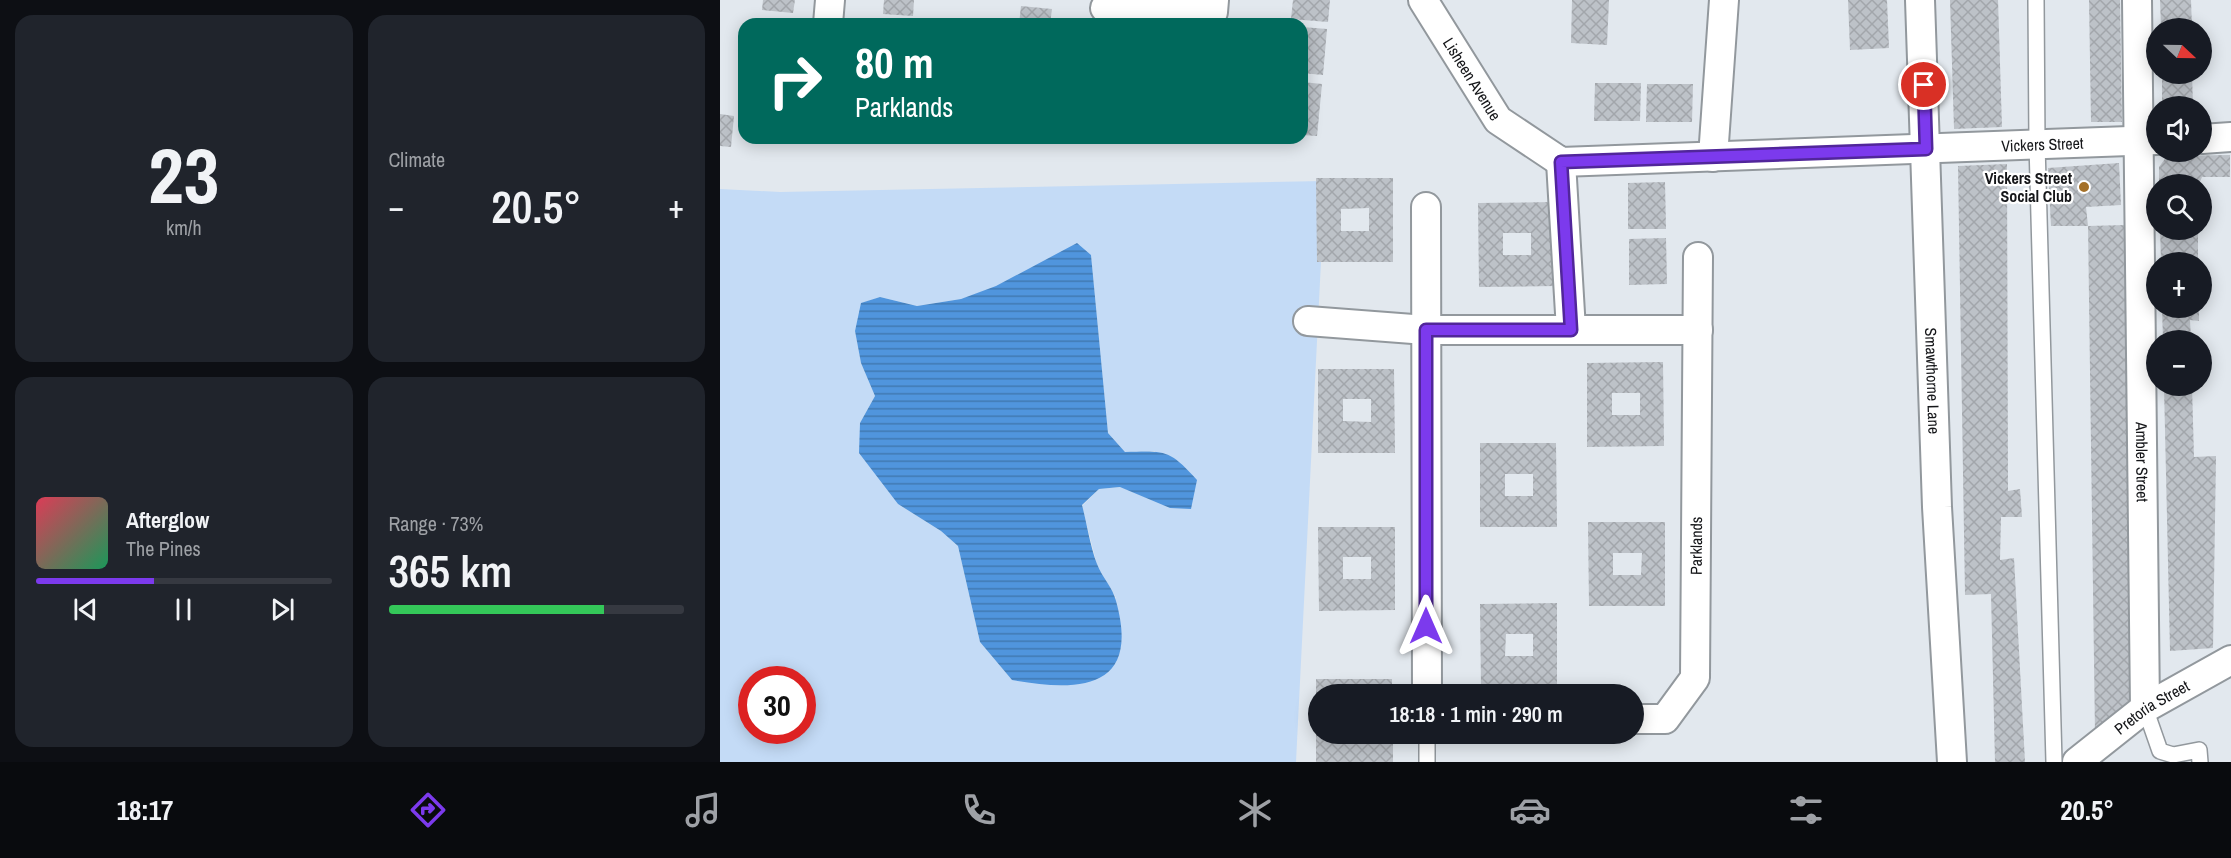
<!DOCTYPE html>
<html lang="en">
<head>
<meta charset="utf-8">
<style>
	body { margin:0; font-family:"Archivo Narrow",sans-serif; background:#20242c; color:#f1f3f6; height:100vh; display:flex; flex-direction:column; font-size:22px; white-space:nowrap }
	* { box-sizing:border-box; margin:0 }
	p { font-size:20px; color:#9ea1a6 }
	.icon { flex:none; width:33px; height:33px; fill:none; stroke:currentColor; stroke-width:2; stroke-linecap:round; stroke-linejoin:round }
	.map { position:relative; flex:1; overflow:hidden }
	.panel { display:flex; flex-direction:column; gap:15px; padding:15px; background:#0d0f14; width:720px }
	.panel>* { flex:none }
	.guide { position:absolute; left:18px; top:18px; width:570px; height:126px; border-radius:18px; box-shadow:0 3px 15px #0003; background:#00695c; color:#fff; overflow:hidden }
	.needle { width:39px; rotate:112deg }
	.tools { position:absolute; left:1426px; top:18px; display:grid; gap:12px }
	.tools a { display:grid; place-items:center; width:66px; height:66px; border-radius:50%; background:#171b24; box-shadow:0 3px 15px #0003; font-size:30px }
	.speed { position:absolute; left:18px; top:666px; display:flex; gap:12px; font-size:30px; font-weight:700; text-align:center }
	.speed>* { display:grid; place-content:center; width:78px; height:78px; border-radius:50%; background:#171b24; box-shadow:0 3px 15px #0003; line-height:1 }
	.speed .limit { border:9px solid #d22; background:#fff; color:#111 }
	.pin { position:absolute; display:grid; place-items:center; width:51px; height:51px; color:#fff; margin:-26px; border:3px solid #fff; border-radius:50%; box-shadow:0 2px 6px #0007 }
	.me { position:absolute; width:66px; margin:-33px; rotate:0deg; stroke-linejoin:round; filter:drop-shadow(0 0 4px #0008) }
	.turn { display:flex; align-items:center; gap:21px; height:126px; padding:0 18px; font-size:27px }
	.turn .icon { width:78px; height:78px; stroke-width:2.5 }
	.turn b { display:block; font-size:42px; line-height:51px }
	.big { font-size:45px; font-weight:600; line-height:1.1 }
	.panel .tile { flex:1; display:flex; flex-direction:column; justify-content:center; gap:9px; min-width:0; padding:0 21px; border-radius:18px; background:#20242c }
	.panel .dial { align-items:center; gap:0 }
	.dial b { font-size:78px; line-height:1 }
	.song { display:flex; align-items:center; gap:18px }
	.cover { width:72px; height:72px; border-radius:9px; background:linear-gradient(135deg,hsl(350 70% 55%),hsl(150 70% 35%)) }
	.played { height:6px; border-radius:3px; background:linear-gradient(90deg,#7c3aed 40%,#363941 40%) }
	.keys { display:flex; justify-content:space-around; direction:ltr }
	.heat { display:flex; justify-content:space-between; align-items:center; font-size:33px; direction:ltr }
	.charge { height:9px; border-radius:4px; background:linear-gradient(90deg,#34c759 73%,#363941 0) }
	.panel .tiles { flex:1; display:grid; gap:15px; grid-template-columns:repeat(2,1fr) }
	.trip { position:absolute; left:588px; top:684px; width:336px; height:60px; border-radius:30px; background:#171b24; box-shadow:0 3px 15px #0003; font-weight:600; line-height:60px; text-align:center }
	.tabs { display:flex; height:96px; justify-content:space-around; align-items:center; background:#090b0e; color:#9ea1a6 }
	.tabs .icon { width:42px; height:42px }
	.tabs .active { color:#7c3aed }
	.tabs b { font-size:27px; color:#f1f3f6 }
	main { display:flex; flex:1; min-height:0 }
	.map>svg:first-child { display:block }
	.green { fill:#c4dbf6; fill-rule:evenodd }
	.water { fill:url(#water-rules) }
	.building { fill:url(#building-cross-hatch); fill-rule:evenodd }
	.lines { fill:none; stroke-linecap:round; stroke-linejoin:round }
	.service-casing { stroke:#92989d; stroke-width:18 }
	.minor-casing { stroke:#92989d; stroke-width:32 }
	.service { stroke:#fff; stroke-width:15 }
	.minor { stroke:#fff; stroke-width:28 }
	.route-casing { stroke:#51269a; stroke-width:15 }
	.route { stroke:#7c3aed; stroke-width:10 }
	.poi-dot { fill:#a47028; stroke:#fff; stroke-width:2 }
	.labels { text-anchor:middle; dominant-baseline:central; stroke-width:4.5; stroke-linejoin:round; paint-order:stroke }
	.street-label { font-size:16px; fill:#151619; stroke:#fff }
	.poi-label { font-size:16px; font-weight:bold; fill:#151619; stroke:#fff; text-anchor:end }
</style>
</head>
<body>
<main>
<section class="panel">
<div class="tiles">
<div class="tile dial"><b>23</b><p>km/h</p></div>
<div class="tile"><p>Climate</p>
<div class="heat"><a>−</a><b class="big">20.5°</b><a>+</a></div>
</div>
<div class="tile">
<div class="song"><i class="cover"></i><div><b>Afterglow</b><p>The Pines</p></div></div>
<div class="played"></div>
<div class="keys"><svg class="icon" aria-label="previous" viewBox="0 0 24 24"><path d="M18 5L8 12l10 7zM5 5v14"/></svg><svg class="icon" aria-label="pause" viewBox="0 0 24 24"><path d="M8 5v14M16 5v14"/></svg><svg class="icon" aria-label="next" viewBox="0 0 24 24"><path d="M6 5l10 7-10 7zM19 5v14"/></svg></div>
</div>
<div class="tile"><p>Range · 73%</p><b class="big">365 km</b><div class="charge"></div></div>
</div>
</section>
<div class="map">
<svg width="1511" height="762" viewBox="0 0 1511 762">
	<defs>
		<pattern id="water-rules" width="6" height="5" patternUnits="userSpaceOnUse" patternTransform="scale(1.5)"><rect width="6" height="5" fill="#5095dd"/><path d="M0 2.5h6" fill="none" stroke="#4179b2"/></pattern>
		<pattern id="building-cross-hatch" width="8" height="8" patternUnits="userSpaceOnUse" patternTransform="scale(1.5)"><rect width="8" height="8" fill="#bdc2c8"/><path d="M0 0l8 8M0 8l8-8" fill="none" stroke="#a2a6ab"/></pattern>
	</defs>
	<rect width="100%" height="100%" fill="#e2e8ee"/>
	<!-- green -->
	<path class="green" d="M605,181l-29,581h-576v-573l60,3zM371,255l17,178 17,19 30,-1 15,57 -49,-21 -22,2 -17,17 15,59 19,33 -104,82 -32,-38 -22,-96 -17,-15 -43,-27 -38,-81 15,-27 -14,-33 -6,-32 7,-28 18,-6 37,9 44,-7zM32,680h50v50h-50z"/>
	<!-- water -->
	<path class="water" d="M357,243l14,12 17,178 17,19c40,-1 44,-3 72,28l-6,29 -21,-1 -50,-21 -21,2 -17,16c5,19 8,41 15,59 5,13 16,24 19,37 25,89 -37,91 -104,79l-32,-38 -22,-96 -17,-15 -43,-27 -39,-51 1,-30 15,-27 -14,-33 -6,-32 6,-28 19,-6 37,9 44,-7 35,-13z"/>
	<!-- building -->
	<g class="building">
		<polygon points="43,0 75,0 73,13 42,10"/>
		<polygon points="164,0 194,0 193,16 163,14"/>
		<polygon points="573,0 610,0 608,22 571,19"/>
		<polygon points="852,0 889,0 887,45 851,43"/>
		<polygon points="1128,0 1167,0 1169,48 1130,50"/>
		<polygon points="1230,0 1278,0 1282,127 1234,129"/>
		<polygon points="1369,0 1400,0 1402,122 1371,122"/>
		<polygon points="1440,0 1471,0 1472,28 1441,28"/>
		<polygon points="301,6 332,9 330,24 299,24"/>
		<polygon points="41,20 72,22 72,24 41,24"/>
		<polygon points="582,27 607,29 603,75 582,73"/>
		<polygon points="1442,74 1472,74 1473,106 1442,106"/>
		<polygon points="582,82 602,84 597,136 582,135"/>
		<polygon points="875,83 921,83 920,121 874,121"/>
		<polygon points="927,84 973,84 972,122 926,122"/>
		<polygon points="0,114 14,116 11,147 0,146"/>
		<polygon points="1510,155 1510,177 1482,177 1479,184 1439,184 1439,167 1447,156"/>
		<polygon points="1399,163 1401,205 1366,207 1368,226 1331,226 1328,168"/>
		<polygon points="1287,164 1288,491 1300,489 1302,517 1281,517 1280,560 1294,558 1305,762 1275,762 1271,594 1245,595 1238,166"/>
		<path d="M596,178h77v84h-76zM649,208v23h-28v-22z"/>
		<polygon points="945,182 946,229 908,229 908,183"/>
		<path d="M835,202v84l-76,1 -1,-84zM783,233h28v22h-28z"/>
		<polygon points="1405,225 1412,708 1375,734 1368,226"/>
		<polygon points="1440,230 1478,230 1478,262 1441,262"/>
		<polygon points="946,238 947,284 909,285 909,239"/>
		<polygon points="1442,308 1479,308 1479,321 1470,320 1471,340 1443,340"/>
		<path d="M943,362l1,84 -77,1v-84zM892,393h28v22h-28z"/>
		<path d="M598,369h76l1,84h-77zM623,399h28v23l-28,-1z"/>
		<polygon points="1444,386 1472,386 1474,457 1496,456 1493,648 1450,651"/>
		<path d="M760,443h76l1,84h-77zM785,474h28v22h-28z"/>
		<path d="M868,522h77v84h-76zM893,553h29l-1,22h-28z"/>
		<path d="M598,527h77v83l-76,1zM623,557h28v22h-28z"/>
		<path d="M837,603v84l-76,1 -1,-84zM786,634h27v22h-28z"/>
		<polygon points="596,679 672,679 672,694 598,694 598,734 673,734 673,762 596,762"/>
	</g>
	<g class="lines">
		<defs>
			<g id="service">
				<polyline points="1316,0 1317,144 1334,762"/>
				<polyline points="1425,708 1440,751 1453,755 1479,750 1480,762"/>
				<polyline points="707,734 707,762"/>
			</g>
			<g id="minor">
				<path id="s1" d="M703,0l75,120 63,42 596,-22"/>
				<path id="s2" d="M1200,0l17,507 15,255"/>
				<path id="s3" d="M1417,0l8,708"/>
				<polyline points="385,8 493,12 494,0"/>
				<polyline points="108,24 110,0"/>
				<polyline points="1482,139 1511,137"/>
				<polyline points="993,157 1004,0"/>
				<polyline points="841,162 851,330"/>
				<polyline points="706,207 707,694"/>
				<polyline points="588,321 706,330 978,330"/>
				<path id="s4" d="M914,719h31l30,-41 3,-421"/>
				<path id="s5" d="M1357,762l68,-54 86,-48"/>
			</g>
		</defs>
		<!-- service casing -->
		<use href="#service" class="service-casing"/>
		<!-- minor casing -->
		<use href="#minor" class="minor-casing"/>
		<!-- service -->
		<use href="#service" class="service"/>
		<!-- minor -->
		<use href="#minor" class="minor"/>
	</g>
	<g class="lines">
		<defs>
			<polyline id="route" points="706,626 706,330 851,330 841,162 1206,149 1204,85"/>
		</defs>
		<!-- route casing -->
		<use href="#route" class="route-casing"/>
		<!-- route -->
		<use href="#route" class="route"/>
	</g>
	<!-- markers -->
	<circle class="poi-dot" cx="1364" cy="187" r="6"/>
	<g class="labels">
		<!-- street labels -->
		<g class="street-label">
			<text stroke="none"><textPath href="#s1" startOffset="93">Lisheen Avenue</textPath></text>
			<text stroke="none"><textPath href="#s1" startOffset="699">Vickers Street</textPath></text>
			<text stroke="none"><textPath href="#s2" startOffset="381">Smawthorne Lane</textPath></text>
			<text stroke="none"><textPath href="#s3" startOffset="462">Ambler Street</textPath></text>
			<text stroke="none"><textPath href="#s4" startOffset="214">Parklands</textPath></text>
			<text stroke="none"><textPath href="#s5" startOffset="93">Pretoria Street</textPath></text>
		</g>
		<!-- poi labels -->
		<g class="poi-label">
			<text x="1352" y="178">Vickers Street<tspan x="1352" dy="18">Social Club</tspan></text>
		</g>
	</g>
</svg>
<div class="tools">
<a><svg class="needle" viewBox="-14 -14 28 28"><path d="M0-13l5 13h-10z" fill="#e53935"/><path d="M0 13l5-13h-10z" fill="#9ea1a6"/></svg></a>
<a><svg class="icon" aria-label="sound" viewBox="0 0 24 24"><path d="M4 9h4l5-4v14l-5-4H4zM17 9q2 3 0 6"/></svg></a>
<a><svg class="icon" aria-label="search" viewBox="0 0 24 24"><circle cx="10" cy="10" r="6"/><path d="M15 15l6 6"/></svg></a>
<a>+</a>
<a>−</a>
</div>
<div class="speed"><div class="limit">30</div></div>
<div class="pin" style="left:1204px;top:85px;background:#d93025"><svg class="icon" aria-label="arrive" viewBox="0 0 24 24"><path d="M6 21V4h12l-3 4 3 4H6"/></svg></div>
<svg class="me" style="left:706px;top:626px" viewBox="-20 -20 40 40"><path d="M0-17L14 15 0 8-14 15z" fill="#7c3aed" stroke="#fff" stroke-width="4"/></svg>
<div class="trip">18:18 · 1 min · 290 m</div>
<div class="guide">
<div class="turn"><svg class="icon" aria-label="right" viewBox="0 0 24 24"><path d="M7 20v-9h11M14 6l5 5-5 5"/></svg><div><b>80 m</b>Parklands</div></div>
</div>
</div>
</main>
<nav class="tabs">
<b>18:17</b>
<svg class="icon active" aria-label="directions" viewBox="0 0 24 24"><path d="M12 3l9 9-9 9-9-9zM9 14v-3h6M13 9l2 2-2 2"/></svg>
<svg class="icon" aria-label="music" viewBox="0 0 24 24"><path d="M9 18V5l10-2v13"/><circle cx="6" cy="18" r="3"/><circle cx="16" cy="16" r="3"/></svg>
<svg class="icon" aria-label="phone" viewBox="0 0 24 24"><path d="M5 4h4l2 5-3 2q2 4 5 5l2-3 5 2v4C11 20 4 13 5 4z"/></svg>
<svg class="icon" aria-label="climate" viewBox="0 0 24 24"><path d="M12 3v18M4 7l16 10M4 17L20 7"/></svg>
<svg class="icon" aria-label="car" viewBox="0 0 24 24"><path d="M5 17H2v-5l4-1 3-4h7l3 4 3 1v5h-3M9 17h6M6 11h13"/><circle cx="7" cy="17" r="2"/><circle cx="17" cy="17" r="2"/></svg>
<svg class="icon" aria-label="filters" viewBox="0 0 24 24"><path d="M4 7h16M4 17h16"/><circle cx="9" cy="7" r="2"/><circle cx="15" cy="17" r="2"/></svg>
<b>20.5°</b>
</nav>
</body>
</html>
